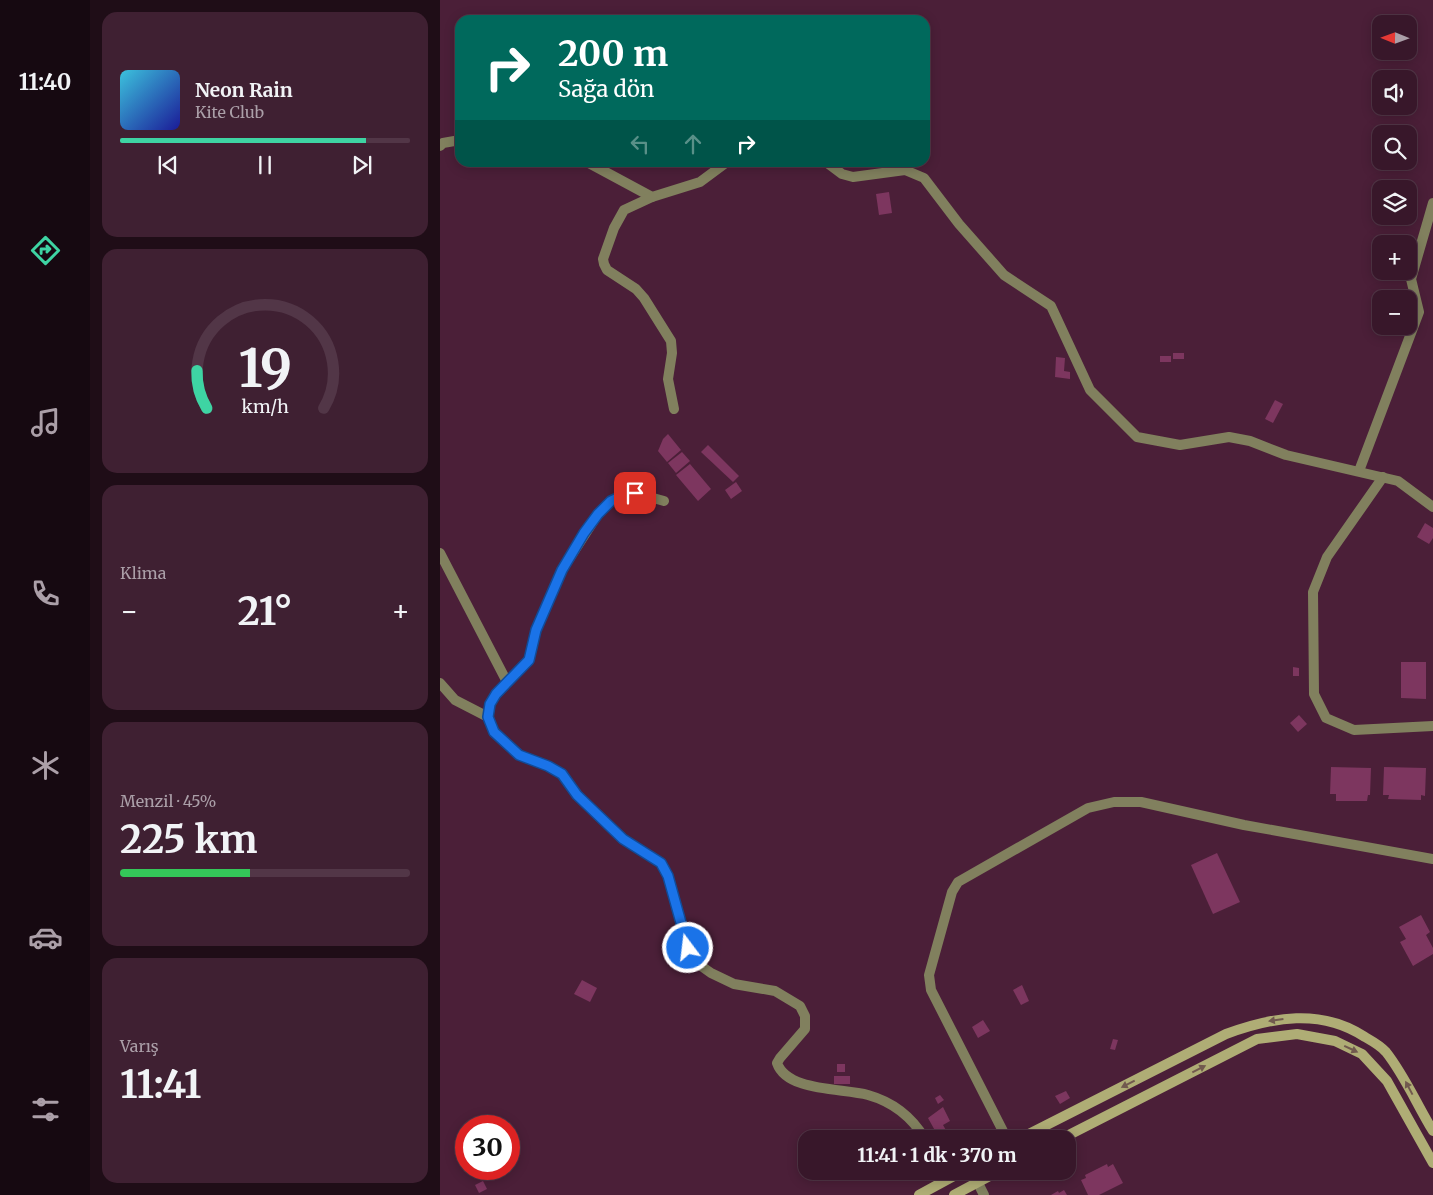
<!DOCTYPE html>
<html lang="tr">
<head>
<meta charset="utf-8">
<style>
	body { margin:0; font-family:Merriweather,serif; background:#3f2032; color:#f1f3f6; height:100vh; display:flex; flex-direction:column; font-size:19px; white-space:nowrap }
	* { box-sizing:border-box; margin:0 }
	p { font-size:16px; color:#ab9fa8 }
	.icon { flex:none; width:28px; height:28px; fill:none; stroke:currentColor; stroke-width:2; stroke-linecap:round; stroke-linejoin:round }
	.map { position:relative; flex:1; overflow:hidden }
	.drawer { display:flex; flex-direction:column; gap:12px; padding:12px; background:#1f0d17; width:350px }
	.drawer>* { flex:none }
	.hud { position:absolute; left:15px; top:15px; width:475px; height:152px; border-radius:15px; box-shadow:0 2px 12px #0003,0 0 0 1px #523647; background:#00695c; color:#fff; overflow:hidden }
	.needle { width:32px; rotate:271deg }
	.controls { position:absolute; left:932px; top:15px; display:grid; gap:10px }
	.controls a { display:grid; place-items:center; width:45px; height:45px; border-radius:10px; background:#38172a; box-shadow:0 2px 12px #0003,0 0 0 1px #523647; font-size:25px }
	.speed { position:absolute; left:15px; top:1115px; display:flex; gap:10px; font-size:25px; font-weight:700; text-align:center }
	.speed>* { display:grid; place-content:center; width:65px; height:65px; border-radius:50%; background:#38172a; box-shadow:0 2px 12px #0003,0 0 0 1px #523647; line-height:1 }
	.speed .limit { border:8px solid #d22; background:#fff; color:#111 }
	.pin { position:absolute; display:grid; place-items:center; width:42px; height:42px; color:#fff; margin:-21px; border-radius:10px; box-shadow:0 2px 8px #0006 }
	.me { position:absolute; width:55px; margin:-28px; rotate:345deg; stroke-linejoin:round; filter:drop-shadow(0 0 4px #0008) }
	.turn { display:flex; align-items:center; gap:18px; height:105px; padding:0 20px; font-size:22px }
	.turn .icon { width:65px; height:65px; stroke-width:2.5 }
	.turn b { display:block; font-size:35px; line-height:42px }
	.lanes { display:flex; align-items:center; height:48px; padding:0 20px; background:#0003; justify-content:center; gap:25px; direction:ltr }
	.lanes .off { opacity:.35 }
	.big { font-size:38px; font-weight:700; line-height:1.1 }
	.drawer .card { flex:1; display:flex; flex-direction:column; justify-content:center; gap:8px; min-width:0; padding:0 18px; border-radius:15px; background:#3f2032 }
	.drawer .dial { align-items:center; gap:0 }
	.dial svg { height:130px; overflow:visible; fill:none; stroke:#523647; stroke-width:7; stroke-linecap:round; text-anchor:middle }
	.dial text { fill:#f1f3f6; stroke:none }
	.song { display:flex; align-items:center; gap:15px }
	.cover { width:60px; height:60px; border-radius:8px; background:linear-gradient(135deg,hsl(190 70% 55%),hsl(240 70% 35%)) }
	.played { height:5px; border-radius:2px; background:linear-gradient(90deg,#3ed4a3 85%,#523647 85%) }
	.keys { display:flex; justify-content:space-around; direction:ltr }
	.heat { display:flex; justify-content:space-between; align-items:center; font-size:28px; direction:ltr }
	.charge { height:8px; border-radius:4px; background:linear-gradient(90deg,#34c759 45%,#523647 0) }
	.trip { position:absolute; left:358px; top:1130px; width:278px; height:50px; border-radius:15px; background:#38172a; box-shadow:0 2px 12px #0003,0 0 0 1px #523647; font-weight:700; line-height:50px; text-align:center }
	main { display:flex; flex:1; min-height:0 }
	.menu { display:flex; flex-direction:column; width:90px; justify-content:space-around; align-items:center; background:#160911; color:#ab9fa8 }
	.menu .icon { width:35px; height:35px }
	.menu .active { color:#3ed4a3 }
	.menu b { font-size:22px; color:#f1f3f6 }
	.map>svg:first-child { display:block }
	.building { fill:#7d365f }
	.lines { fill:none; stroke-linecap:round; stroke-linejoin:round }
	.street { stroke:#81805e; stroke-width:10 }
	.secondary { stroke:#afad75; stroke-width:10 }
	.oneway { fill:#71594e }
	.route-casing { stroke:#114b97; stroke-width:12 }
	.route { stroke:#1a73e8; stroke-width:9 }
</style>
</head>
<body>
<main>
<nav class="menu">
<b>11:40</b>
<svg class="icon active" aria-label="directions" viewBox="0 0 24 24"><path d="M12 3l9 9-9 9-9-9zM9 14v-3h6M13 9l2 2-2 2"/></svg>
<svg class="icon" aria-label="music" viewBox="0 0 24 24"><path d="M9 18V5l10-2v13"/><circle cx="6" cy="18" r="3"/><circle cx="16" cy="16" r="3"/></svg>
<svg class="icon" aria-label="phone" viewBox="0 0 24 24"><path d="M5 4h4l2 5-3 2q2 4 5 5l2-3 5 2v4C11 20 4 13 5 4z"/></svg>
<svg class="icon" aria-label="climate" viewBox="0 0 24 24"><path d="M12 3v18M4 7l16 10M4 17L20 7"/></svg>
<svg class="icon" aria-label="car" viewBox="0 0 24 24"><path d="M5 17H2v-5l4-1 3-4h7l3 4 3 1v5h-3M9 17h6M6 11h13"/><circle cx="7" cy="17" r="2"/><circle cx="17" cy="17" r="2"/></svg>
<svg class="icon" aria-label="filters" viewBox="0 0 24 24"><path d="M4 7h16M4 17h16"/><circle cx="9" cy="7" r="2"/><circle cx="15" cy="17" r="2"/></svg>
</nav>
<section class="drawer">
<div class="card">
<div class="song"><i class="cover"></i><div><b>Neon Rain</b><p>Kite Club</p></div></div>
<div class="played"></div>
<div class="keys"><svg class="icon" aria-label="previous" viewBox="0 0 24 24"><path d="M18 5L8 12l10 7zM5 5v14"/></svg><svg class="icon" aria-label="pause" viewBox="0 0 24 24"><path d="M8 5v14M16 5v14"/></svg><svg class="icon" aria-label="next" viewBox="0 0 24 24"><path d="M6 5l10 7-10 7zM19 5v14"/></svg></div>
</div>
<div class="card dial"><svg viewBox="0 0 100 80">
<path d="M14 69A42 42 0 1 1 86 69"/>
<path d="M14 69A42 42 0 0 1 8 46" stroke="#3ed4a3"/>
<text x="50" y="56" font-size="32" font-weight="700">19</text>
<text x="50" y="72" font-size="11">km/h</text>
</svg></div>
<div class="card"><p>Klima</p>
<div class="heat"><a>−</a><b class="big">21°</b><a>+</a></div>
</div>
<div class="card"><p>Menzil · 45%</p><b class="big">225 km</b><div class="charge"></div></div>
<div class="card"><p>Varış</p><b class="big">11:41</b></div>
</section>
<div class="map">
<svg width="993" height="1195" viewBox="0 0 993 1195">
	<rect width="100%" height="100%" fill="#4b1f38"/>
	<!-- building -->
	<g class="building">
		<polygon points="449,192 452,213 439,215 436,194"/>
		<rect x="733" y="353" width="11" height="6"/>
		<rect x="720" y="356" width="11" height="6"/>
		<polygon points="616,357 625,358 624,371 630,372 630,379 615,377"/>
		<polygon points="835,400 843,404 833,423 825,419"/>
		<polygon points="228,434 241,450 227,462 218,451 223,439"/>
		<polygon points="268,445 299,476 293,482 261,452"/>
		<polygon points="242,452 250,461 236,473 228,463"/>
		<polygon points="250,464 271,489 258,501 236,475"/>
		<polygon points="296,482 302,491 291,499 285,490"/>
		<polygon points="985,523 993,528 993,538 989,544 977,537"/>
		<polygon points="961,662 986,662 986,699 961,698"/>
		<polygon points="853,667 859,668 859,676 853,676"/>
		<polygon points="859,715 867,724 858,732 850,723"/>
		<polygon points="891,767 931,768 930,795 928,795 927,801 896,801 896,794 890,794"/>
		<polygon points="944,767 986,768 985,796 981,795 981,800 948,799 949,795 943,795"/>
		<polygon points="777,853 800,902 773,914 751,865"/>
		<polygon points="981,915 990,932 986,935 993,948 993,954 973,966 960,942 966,939 959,927"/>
		<polygon points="142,980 157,988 150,1002 134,994"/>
		<polygon points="582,985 589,1001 581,1005 573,990"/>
		<polygon points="543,1020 550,1031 538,1038 532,1027"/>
		<polygon points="673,1039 678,1040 675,1050 670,1049"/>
		<rect x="397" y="1064" width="8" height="8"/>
		<rect x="394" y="1076" width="16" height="8"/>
		<polygon points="626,1091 630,1098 620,1104 615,1096"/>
		<polygon points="500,1095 504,1100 498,1104 495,1098"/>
		<polygon points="503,1107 510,1121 503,1125 507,1132 498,1136 488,1118"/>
		<polygon points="667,1164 668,1167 673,1164 683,1183 659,1195 648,1195 641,1180 646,1178 645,1175"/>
		<polygon points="43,1181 47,1189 39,1193 35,1185"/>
		<polygon points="624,1190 627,1195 611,1195 618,1191 619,1193"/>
	</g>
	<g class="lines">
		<!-- street -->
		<g class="street">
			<polyline points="0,146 3,143 20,140"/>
			<polyline points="147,162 212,197 260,182 287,162"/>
			<polyline points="386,162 402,174 413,177 465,170 484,178 519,224 564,275 611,306 650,390 697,437 740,445 789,437 810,441 846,455 958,481 993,507"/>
			<polyline points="212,197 184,210 174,228 163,259 164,264 167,270 196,289 204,298 231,341 232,353 228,379 234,409"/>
			<polyline points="919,471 979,312 971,279 993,203"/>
			<polyline points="943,477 887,557 873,592 874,694 886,718 914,730 993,726"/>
			<path d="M224,501l-29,-8 -9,1 -15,7 -13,13 -36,56 -26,60 -7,30 -33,34 -6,10 -2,13 6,15 25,23 29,11 14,8 15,21 46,44 38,24 7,13 22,82 21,15 23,11 41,7 25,15 5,10v13l-25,29 -3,5c10,29 66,25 91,32 25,7 44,22 57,44"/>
			<polyline points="0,553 67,682"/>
			<polyline points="0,683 15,700 48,717"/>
			<polyline points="567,1139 491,990 489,975 512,892 518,882 648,808 674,802 701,802 804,825 993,859"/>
			<polyline points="532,1171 544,1195"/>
		</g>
		<!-- secondary -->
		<g class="secondary">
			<path d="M579,1139l207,-105c46,-17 95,-26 139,3 7,4 16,9 21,15 19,24 31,53 47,79"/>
			<polyline points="621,1139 817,1039 857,1034 895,1041 922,1054 947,1081 993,1163"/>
			<polyline points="479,1195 523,1171"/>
			<polyline points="514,1195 559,1171"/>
		</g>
	</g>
	<!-- one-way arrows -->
	<defs><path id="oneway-solid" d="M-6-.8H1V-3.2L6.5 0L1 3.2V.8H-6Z" transform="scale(1.25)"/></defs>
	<g class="oneway">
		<use href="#oneway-solid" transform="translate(836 1020) rotate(172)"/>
		<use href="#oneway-solid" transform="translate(911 1049) rotate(25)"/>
		<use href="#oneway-solid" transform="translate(759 1069) rotate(-27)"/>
		<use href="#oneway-solid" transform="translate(688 1084) rotate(153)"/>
		<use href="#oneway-solid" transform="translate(969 1088) rotate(-118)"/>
	</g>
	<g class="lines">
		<defs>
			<polyline id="route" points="195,493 186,494 171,501 158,514 144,533 122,570 96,630 89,660 56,694 50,704 48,717 54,732 79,755 108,766 122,774 137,795 183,839 221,863 228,876 248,948"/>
		</defs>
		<!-- route casing -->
		<use href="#route" class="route-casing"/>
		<!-- route -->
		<use href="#route" class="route"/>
	</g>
</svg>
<div class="controls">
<a><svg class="needle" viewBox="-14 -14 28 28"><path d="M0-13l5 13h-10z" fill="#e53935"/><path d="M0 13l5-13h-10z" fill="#ab9fa8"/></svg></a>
<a><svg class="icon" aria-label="sound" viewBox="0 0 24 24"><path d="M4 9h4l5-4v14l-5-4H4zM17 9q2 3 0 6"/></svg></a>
<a><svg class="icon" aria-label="search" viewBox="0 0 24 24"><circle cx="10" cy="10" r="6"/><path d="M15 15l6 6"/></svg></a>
<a><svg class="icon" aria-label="layers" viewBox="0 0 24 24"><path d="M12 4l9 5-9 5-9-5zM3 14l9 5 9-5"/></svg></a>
<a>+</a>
<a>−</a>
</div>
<div class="speed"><div class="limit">30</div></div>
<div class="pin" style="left:195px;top:493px;background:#d93025"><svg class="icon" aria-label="arrive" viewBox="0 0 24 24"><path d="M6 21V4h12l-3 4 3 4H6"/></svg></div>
<svg class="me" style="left:248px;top:948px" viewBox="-20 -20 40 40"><circle r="17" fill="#1a73e8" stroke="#fff" stroke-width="3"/><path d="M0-11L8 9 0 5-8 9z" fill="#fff"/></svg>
<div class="trip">11:41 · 1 dk · 370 m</div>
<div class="hud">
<div class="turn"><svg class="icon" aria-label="right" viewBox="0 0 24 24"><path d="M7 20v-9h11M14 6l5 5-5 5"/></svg><div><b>200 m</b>Sağa dön</div></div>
<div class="lanes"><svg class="icon off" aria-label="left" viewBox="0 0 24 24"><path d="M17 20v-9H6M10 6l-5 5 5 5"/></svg><svg class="icon off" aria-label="ahead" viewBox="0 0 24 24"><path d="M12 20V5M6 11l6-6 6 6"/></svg><svg class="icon" aria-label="right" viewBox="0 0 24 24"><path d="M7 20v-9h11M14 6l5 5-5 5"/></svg></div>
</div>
</div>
</main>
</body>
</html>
